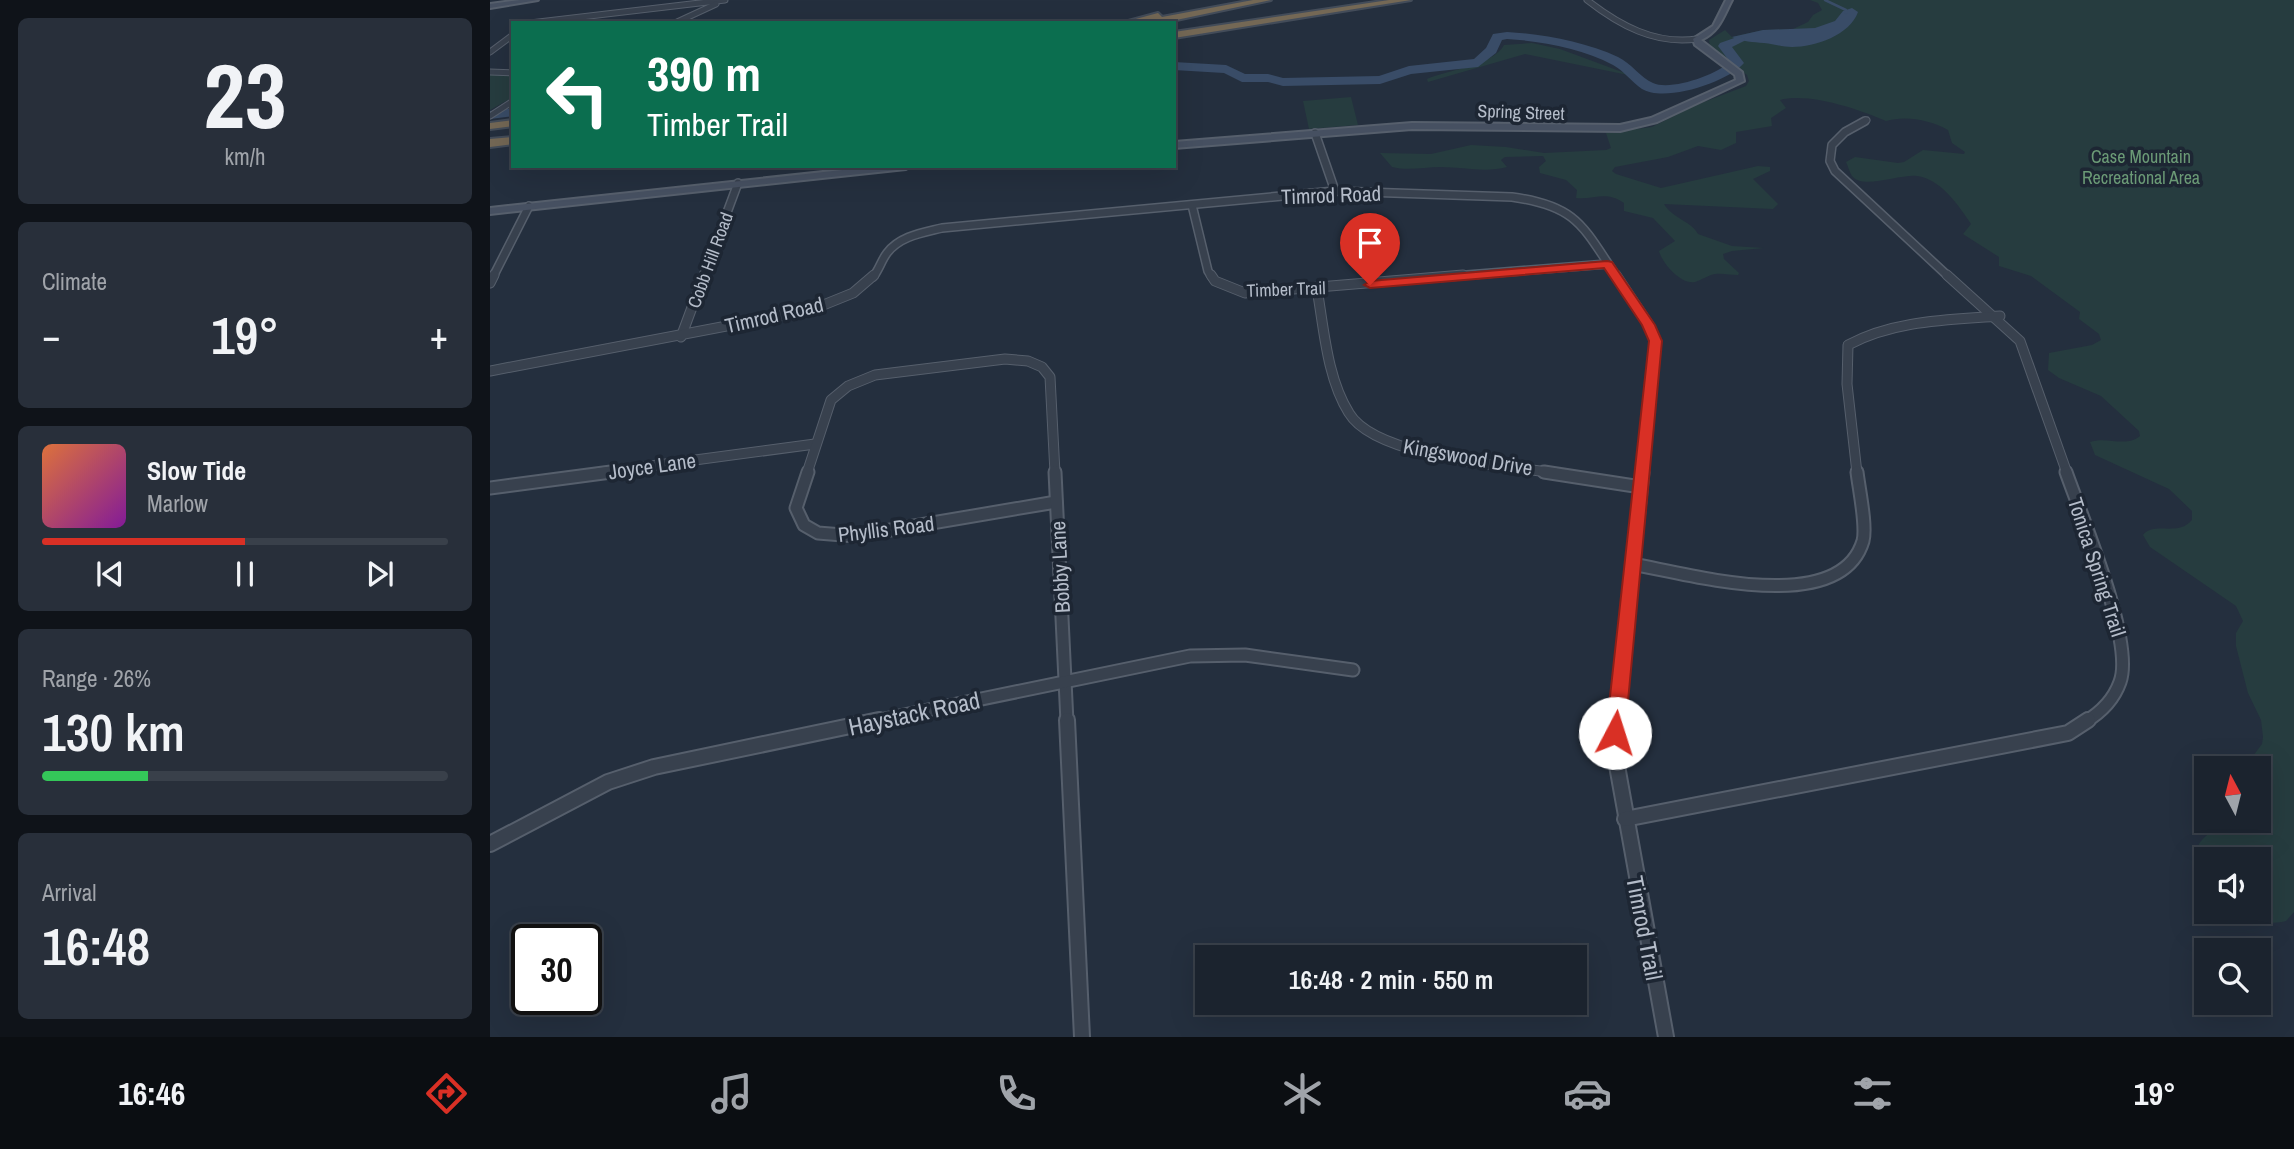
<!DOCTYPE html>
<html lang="en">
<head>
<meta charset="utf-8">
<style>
	body { margin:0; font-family:"Archivo Narrow",sans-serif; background:#282f3a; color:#f1f3f6; height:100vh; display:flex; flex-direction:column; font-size:26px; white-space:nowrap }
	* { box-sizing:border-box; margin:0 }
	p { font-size:23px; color:#a0a4aa }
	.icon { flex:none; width:38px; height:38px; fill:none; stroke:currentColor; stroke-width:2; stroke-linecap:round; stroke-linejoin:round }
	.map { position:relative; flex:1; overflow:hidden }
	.panel { display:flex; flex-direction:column; gap:18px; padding:18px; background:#0f1319; width:490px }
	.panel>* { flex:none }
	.guide { position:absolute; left:21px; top:21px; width:665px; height:147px; border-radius:0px; box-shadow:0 7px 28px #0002,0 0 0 2px #39404a; background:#0b6e4f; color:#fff; overflow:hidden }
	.needle { width:46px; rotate:353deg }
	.controls { position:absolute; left:1704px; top:756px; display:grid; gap:14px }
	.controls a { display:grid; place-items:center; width:77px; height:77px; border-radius:0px; background:#1b232e; box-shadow:0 7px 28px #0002,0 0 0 2px #39404a; font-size:35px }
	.speed { position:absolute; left:21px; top:924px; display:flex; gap:14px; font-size:35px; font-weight:700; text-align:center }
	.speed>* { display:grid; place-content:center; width:91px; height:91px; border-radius:50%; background:#1b232e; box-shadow:0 7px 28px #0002,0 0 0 2px #39404a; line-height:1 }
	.speed .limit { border:4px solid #111; border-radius:10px; background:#fff; color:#111 }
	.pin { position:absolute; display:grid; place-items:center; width:60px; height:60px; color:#fff; margin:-72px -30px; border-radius:50% 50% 50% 0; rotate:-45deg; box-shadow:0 0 7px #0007 }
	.pin .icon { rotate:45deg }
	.me { position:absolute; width:77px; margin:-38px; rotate:5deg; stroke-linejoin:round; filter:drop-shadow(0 0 5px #0008) }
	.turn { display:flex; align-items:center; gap:24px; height:147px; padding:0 21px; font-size:32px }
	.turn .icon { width:91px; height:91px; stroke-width:2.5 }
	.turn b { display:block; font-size:49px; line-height:60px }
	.big { font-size:52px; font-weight:600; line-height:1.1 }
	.panel .widget { flex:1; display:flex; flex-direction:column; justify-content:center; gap:10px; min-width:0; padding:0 24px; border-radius:10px; background:#282f3a }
	.panel .dial { align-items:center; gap:0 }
	.dial b { font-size:91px; line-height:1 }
	.song { display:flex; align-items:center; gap:21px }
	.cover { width:84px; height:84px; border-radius:10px; background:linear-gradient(135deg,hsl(20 70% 55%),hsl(290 70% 35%)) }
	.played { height:7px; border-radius:4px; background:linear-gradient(90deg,#d93025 50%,#39404a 50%) }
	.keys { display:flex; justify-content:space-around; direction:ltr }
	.heat { display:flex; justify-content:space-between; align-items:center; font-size:38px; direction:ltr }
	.charge { height:10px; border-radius:5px; background:linear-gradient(90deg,#34c759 26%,#39404a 0) }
	.trip { position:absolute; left:705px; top:945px; width:392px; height:70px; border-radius:0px; background:#1b232e; box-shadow:0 7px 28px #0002,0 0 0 2px #39404a; font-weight:600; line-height:70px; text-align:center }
	.tabs { display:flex; height:112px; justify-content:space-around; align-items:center; background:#0b0e12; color:#a0a4aa }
	.tabs .icon { width:49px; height:49px }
	.tabs .on { color:#d93025 }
	.tabs b { font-size:32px; color:#f1f3f6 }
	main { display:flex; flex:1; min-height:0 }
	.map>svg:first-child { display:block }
	.green { fill:#263c3f }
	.water { fill:#394c67 }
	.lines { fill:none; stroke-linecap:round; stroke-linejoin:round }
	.stream { stroke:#394c67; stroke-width:2.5 }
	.river { fill:#394c67; fill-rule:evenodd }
	.street-far4-casing { stroke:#565f6c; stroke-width:7 }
	.street-far3-casing { stroke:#565f6c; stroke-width:10 }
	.street-far2-casing { stroke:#565f6c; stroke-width:11 }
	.street-far1-casing { stroke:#565f6c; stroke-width:15 }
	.street-casing { stroke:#565f6c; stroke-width:18 }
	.secondary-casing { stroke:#565f6c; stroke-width:4 }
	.highway-casing { stroke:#434c59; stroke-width:4 }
	.street-far4 { stroke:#38414e; stroke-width:5 }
	.street-far3 { stroke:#38414e; stroke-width:7 }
	.street-far2 { stroke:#38414e; stroke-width:9 }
	.street-far1 { stroke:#38414e; stroke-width:11 }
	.street { stroke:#38414e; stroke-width:14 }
	.secondary { fill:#465061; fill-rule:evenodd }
	.highway { fill:#746855; fill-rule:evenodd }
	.route { fill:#d93025; stroke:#8d1f18; stroke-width:2 }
	.labels { text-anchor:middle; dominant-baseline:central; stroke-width:7; stroke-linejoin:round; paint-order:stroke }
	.far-street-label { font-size:18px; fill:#b4bcc9; stroke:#1d2633 }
	.far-park-label { font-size:18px; fill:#6b9a76; stroke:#1d2633 }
	.street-label { font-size:21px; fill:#b4bcc9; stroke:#1d2633 }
	.near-street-label { font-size:24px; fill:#b4bcc9; stroke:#1d2633 }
</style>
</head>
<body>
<main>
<section class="panel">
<div class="widget dial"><b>23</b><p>km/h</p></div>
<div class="widget"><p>Climate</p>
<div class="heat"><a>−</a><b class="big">19°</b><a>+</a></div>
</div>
<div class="widget">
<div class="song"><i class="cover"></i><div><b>Slow Tide</b><p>Marlow</p></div></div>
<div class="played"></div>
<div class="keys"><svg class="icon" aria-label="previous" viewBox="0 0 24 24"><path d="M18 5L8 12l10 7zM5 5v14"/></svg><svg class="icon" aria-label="pause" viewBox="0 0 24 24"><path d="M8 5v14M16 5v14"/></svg><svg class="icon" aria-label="next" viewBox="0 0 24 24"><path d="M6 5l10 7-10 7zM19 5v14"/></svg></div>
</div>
<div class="widget"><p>Range · 26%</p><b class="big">130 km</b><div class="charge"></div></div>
<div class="widget"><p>Arrival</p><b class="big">16:48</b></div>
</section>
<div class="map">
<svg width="1804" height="1037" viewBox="0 0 1804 1037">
	<rect width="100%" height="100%" fill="#242f3e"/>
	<!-- green -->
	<g class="green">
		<path d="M1320,0h484v912l-8,9c-14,4 -30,1 -41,-9h14v-53h-52v20l-13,-16c0,-34 38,-42 65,-42v-53h-15l18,-24 1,-7 -2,-17 -13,-27 -12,-47v-13l7,-12 -7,-15 -86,-59 -7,-12c11,-14 35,2 49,-15v-9l-23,-22 -74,-34 -5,-13c17,-6 36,6 50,-6l-1,-5 -38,-35 -42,-18 -11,-8 1,-17 43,-8 9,-5 -2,-6 -20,-15 1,-7 -49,-36 -32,-10v-9l-33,-21 -3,-2 8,-10 -2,-3c-12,-18 -29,-42 -52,-45 -16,-2 -53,13 -64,1 -3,-3 -5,-11 -7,-15l9,-5 43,6 6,-1 19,-12 41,4 1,-2 -13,-9 -4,-13c-17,-10 -43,-15 -62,-9 -25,-11 -77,-29 -106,-21l6,8 -15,10 1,8 -36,6v11l-15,7 -23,-4 -30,11 -53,10 -3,4 4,3 45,14 97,-22 12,1v4l-17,8 25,25 -5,5 -109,-5c8,14 27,17 34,30l34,12 32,2 -32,3 -9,3 1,5 15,14 -1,2c-8,0 -15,-2 -23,-1 -7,1 -13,6 -20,8 -14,3 -33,-19 -36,-31l16,-10 -22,-23 -29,-7v-8c-18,-13 -30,-3 -48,-5l1,-8 -11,-10 -26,-7 -1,-6 7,-6 -3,-5 -38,1 -4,3 6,7c-22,6 -44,0 -66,0 -17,0 -33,4 -49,0l-12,-14 51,1 40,-9 35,2 38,6 62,-3 5,-2 -5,-15 46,-6 44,-22 50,-19 3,-5 -2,-6 -37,-27 -1,-8 16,-10 7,7 31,-7 30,-1 15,-7 5,-7 9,-5 -4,-7z"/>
		<path d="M1042,43l28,6 73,27 -108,-22 -97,28 -1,-3c20,-9 67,-14 77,-34z"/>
		<polygon points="0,74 23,75 23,97 0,110"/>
		<polygon points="861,97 868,125 819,129 813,101"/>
	</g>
	<!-- water -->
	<path class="water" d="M1362,8l6,4c-8,23 -43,35 -66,35 -9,0 -18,-3 -28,-4 -11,-1 -21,-1 -32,-6l31,-7 52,-2 20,-7 8,-10z"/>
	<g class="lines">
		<!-- stream -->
		<polyline class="stream" points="1335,0 1356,10 1356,13"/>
		<!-- river -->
		<g class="river">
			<path d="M1017,32c36,2 78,10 111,25 13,6 23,21 35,26 18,8 63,-8 77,-21l-12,-16 2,-3 20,-7 6,4 -14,7 12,16c-16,19 -79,40 -102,26 -10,-7 -18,-18 -29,-24 -31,-17 -72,-24 -106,-26l-5,1 -6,13 -18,14 -67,7 -31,10 -97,2 -15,-4h-26l-18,-9 -50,-3v-8l52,3 19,9h23l15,4 96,-2 30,-10 65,-7 12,-11 7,-14z"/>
			<polygon points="23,108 23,116 0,119 0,111"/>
		</g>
		<defs>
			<g id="street-far4">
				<path d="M1097,0c32,25 68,45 110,39"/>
				<polyline points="40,23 235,0"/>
				<polyline points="185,23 226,4"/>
				<polyline points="0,52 23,35"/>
				<polyline points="0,72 23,73"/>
				<polyline points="0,116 23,101"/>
				<polyline points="1371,123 1377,120"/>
			</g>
			<g id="street-far3">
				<polyline points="1375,121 1355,132 1342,145 1340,161 1345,171 1459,277"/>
				<polyline points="825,133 845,191"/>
				<polyline points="702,205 718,271 722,277"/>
				<polyline points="3,277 39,206"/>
				<polyline points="213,277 248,183"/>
				<path d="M383,277c6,-7 8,-16 14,-24 13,-17 35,-20 55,-25l393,-37 177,6c66,9 71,30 105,80"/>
				<polyline points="952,277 1117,264"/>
			</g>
			<g id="street-far2">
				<polyline points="721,275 725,281 755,293 973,275"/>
				<polyline points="1126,275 1159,325 1166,341 1152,473"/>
				<polyline points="1457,275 1530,341 1577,473"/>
				<polyline points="0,283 4,275"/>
				<path d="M827,289c7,40 10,89 32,124 26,44 157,53 206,60"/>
				<polyline points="191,337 214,275"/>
				<polyline points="0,371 321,310 363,293 384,275"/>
				<polyline points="108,473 325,444"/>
				<polyline points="317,473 341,400 358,386 385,375 515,359 538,361 552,367 560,377 565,473"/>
				<path d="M1367,473l-10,-89 1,-39c46,-25 101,-25 152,-29"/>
			</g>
			<g id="street-far1">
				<polyline points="318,472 306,508 314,525 328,533 365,536 566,502"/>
				<polyline points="565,472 577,722"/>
				<polyline points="1054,472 1151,487"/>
				<path d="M1576,472c15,43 69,170 54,210 -6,17 -20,31 -35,40"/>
				<polyline points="0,488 121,472"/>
				<path d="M1142,564c57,10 208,54 231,-23 4,-15 -4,-52 -6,-69"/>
				<polyline points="380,722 700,656 755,655 863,670"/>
				<polyline points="1127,722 1153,472"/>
			</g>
			<g id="street">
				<polyline points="577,720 592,1037"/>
				<polyline points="1127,720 1124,749 1176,1037"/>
				<polyline points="1135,819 1578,733 1598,720"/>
				<polyline points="0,844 118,782 164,767 389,720"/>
			</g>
			<g id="secondary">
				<polygon points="30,0 48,0 0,8 0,4"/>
				<path d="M1236,0h6c-9,17 -12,31 -31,40l41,32 2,9 -87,41 -37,9 -208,-2 -238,19v-6l238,-19 208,2 31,-7 85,-38 -1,-5 -40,-30 -2,-6 20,-13z"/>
				<polygon points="389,166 420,166 416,169 0,214 0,208"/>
			</g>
			<g id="highway">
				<polygon points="763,0 781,0 672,23 631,23 668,13 672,17"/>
				<polygon points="899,0 921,0 684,38 684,32"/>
				<polygon points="23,120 23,126 0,129 0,123"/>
				<polygon points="23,137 23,144 0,147 0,139"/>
			</g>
		</defs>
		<!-- street-far4 casing -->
		<use href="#street-far4" class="street-far4-casing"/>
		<!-- street-far3 casing -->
		<use href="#street-far3" class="street-far3-casing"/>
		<!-- street-far2 casing -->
		<use href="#street-far2" class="street-far2-casing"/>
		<!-- street-far1 casing -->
		<use href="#street-far1" class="street-far1-casing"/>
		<!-- street casing -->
		<use href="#street" class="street-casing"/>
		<!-- secondary casing -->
		<use href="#secondary" class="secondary-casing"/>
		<!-- highway casing -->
		<use href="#highway" class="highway-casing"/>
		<!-- street-far4 -->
		<use href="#street-far4" class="street-far4"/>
		<!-- street-far3 -->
		<use href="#street-far3" class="street-far3"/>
		<!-- street-far2 -->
		<use href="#street-far2" class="street-far2"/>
		<!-- street-far1 -->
		<use href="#street-far1" class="street-far1"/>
		<!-- street -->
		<use href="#street" class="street"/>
		<!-- secondary -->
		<use href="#secondary" class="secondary"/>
		<!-- highway -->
		<use href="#highway" class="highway"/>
	</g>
	<!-- route -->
	<polygon class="route" points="1117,261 1122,262 1165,325 1172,341 1135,733 1132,738 1125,741 1118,738 1116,733 1159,341 1152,325 1114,268 880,288 874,285 880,281"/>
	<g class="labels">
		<!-- far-street labels -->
		<g class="far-street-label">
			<text transform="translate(1031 112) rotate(2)">Spring Street</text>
			<text transform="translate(220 260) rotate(-70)">Cobb Hill Road</text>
			<text transform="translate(796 289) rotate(-2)">Timber Trail</text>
		</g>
		<!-- far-park labels -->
		<g class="far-park-label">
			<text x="1651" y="156">Case Mountain<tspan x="1651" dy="21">Recreational Area</tspan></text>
		</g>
		<!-- street labels -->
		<g class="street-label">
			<text transform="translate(841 195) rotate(-2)">Timrod Road</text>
			<text transform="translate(284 315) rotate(-13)">Timrod Road</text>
			<text transform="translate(978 457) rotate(10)">Kingswood Drive</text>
			<text transform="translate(162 466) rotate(-8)">Joyce Lane</text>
			<text transform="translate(396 529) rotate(-7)">Phyllis Road</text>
			<text transform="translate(570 567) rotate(-93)">Bobby Lane</text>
			<text transform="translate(1607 567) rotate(72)">Tonica Spring Trail</text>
		</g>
		<!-- near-street labels -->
		<g class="near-street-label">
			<text transform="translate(424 713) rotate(-12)">Haystack Road</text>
			<text transform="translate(1155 928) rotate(79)">Timrod Trail</text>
		</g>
	</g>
</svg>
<div class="controls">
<a><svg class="needle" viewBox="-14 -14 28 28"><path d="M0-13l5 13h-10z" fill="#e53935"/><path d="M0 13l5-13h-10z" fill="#a0a4aa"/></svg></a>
<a><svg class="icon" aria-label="sound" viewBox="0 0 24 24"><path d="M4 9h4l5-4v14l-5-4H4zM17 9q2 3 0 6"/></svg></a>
<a><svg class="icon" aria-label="search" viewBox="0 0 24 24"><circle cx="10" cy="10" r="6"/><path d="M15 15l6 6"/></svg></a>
</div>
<div class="speed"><div class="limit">30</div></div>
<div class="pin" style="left:880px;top:285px;background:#d93025"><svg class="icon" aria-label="arrive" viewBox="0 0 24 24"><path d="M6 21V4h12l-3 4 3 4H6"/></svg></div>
<svg class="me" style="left:1125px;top:733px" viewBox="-20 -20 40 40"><circle r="19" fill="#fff"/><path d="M0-13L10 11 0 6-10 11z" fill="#d93025"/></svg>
<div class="trip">16:48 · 2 min · 550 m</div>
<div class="guide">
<div class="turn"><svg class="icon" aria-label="left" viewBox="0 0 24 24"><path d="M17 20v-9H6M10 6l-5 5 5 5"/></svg><div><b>390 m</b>Timber Trail</div></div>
</div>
</div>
</main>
<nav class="tabs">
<b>16:46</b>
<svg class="icon on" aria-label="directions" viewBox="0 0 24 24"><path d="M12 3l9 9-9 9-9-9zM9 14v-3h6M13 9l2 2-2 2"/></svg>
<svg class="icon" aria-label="music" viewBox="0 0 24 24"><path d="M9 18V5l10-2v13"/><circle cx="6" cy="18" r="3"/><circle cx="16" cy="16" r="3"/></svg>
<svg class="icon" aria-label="phone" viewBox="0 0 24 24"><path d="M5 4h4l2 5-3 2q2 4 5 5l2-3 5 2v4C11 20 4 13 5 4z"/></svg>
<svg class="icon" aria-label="climate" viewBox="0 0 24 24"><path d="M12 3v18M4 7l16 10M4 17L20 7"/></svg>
<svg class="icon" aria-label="car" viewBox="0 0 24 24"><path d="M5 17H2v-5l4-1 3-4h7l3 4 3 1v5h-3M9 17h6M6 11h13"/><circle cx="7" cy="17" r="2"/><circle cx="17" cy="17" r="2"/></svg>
<svg class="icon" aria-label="filters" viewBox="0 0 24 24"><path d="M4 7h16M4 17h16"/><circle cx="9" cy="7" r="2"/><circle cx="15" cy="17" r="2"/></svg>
<b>19°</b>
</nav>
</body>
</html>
